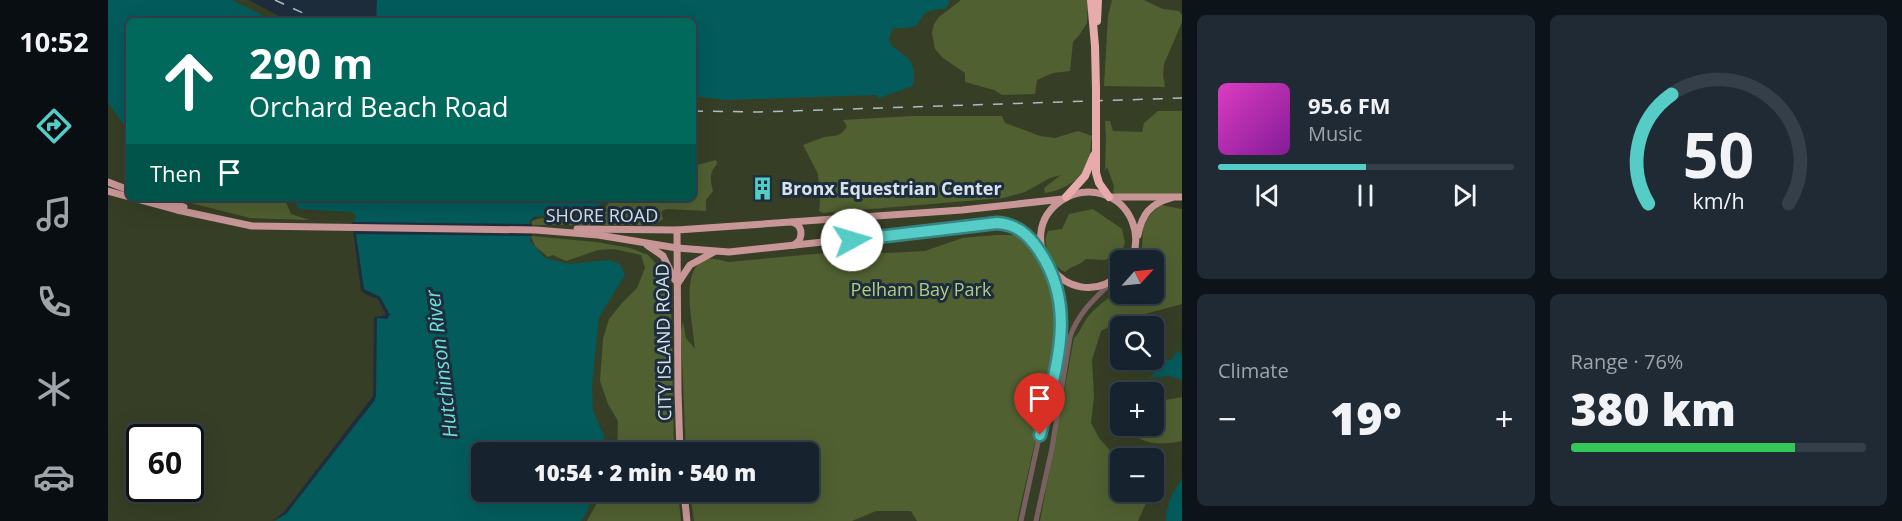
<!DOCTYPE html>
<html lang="en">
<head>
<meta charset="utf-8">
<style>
	body { margin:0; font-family:"Open Sans",sans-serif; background:#1f2a35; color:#f1f3f6; height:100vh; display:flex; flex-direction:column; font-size:22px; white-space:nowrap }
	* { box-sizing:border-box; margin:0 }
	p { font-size:20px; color:#9ea4aa }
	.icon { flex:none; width:33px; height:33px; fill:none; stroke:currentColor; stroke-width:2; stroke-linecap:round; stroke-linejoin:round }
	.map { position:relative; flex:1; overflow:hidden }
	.details { display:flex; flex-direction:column; gap:15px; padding:15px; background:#0c1319; width:720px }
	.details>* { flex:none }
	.guide { position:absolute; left:18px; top:18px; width:570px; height:183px; border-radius:9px; box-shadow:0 6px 24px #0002,0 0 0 2px #353f49; background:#00695c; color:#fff; overflow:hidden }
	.needle { width:39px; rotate:63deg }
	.fabs { position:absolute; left:1002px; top:250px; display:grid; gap:12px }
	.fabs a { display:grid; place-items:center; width:54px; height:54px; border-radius:9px; background:#16222d; box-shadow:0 6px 24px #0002,0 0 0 2px #353f49; font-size:30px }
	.speed { position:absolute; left:18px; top:424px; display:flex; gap:12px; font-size:30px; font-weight:700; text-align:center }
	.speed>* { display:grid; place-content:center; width:78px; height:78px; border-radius:50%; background:#16222d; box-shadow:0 6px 24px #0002,0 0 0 2px #353f49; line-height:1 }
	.speed .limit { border:3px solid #111; border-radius:9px; background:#fff; color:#111 }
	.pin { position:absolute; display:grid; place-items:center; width:51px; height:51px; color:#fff; margin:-62px -26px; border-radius:50% 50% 50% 0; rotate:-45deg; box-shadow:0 0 6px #0007 }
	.pin .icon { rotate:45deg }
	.me { position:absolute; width:66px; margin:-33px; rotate:84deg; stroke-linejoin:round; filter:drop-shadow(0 0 4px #0008) }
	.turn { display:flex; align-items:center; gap:21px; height:126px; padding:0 24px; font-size:27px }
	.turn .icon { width:78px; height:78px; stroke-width:2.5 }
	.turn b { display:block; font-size:42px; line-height:51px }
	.then { display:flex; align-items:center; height:57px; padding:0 24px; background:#0003; gap:12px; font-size:22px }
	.big { font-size:45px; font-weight:800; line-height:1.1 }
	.details .card { flex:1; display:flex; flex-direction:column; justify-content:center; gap:9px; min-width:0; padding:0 21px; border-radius:9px; background:#1f2a35 }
	.details .dial { align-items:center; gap:0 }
	.dial svg { height:156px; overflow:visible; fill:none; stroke:#353f49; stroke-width:7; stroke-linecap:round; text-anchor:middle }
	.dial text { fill:#f1f3f6; stroke:none }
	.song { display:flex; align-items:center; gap:18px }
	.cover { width:72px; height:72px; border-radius:9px; background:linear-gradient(135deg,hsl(310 70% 55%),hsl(290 70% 35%)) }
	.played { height:6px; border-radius:3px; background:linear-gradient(90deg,#55cdc6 50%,#353f49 50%) }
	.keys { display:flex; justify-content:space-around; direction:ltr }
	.heat { display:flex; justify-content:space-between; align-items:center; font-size:33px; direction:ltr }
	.charge { height:9px; border-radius:4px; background:linear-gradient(90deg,#34c759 76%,#353f49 0) }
	.details .tiles { flex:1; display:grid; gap:15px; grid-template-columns:repeat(2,1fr) }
	.trip { position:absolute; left:363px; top:442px; width:348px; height:60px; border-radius:9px; background:#16222d; box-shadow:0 6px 24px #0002,0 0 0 2px #353f49; font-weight:800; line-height:60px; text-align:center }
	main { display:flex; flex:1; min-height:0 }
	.tabs { display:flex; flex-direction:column; width:108px; justify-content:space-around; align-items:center; background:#090e12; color:#9ea4aa }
	.tabs .icon { width:42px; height:42px }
	.tabs .selected { color:#55cdc6 }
	.tabs b { font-size:27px; color:#f1f3f6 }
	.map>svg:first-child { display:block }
	.green { fill:#363f25; fill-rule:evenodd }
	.forest { fill:#506031 }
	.water { fill:#045b5b }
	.pier { fill:#1e2d3c }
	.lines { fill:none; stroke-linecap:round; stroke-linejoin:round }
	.minor { stroke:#7a6161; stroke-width:5 }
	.major { stroke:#c89696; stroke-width:7 }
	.highway { stroke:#e7abab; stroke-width:8 }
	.rail { stroke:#afbac5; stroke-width:1.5; stroke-dasharray:10 10; stroke-linecap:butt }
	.highway-bridge { stroke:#e7abab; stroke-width:8 }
	.route-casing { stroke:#378581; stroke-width:15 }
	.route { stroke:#55cdc6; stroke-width:10 }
	.labels { text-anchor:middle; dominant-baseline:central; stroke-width:6; stroke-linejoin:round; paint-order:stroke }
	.poi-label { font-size:18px; font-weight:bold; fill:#d8e2ec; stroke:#1e2d3c; text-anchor:start }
	.street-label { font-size:18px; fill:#d8e2ec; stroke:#1e2d3c }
	.park-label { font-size:18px; fill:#b2cc82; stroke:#1e2d3c }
	.water-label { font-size:20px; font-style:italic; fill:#70dede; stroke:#1e2d3c }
</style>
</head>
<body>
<main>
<nav class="tabs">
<b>10:52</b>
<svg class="icon selected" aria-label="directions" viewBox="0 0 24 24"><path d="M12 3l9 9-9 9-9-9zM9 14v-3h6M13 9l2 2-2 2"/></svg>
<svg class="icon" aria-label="music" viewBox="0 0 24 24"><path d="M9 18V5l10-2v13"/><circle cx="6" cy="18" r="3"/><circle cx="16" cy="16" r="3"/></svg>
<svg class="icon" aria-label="phone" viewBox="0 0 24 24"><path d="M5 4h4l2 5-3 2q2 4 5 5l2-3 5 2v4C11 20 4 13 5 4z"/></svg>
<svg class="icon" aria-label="climate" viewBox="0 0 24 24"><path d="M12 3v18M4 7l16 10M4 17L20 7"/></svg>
<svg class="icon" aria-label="car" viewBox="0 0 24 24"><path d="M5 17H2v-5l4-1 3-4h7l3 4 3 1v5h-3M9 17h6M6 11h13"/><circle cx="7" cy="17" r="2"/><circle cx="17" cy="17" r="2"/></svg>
</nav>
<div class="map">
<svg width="1074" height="521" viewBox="0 0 1074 521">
	<rect width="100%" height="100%" fill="#1e2d3c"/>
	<!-- green -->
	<g class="green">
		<path d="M0,0h141l39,21h-159v177h232l15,97 14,20 -13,3 -1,79 -90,117 -11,7h-167zM32,438h50v51h-50z"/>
		<path d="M590,0h484v521h-614l18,-29h222v-39h-216l-127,-187 -1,-9 3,-4 63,-12 -1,-19 37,-24h127v-177zM1012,261h34v33h-34zM1012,327h34v33h-34zM1012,393h34v33h-34zM1012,459h34v33h-34z"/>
	</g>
	<!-- forest -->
	<g class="forest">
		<polygon points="853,0 980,0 979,23 972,34 965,42 962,71 945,73 929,80 927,94 894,95 886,90 857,82 857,73 835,58 827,49 824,33 826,24 831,17"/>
		<polygon points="1004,0 1036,0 1055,9 1071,11 1074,15 1074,22 1056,64 1055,75 1057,87 996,86 1000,16"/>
		<polygon points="1050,111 1074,111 1074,194 1011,196 1005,192 1006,186 999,167 997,171 998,138 997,121 1002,121 1005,131 1034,132 1036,123"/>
		<path d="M803,116h91l3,7 35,13 15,2 23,-7 14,5c-2,9 -1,21 -5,29 -6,15 -26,26 -42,28l-1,-5 17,-13 -11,3 -25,14 -22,6 -180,15 -4,-2 1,-9 -2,-28 -15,-29c6,-2 12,-5 19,-7 12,-4 18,1 25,-12l-4,-6z"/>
		<path d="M608,160l1,4c-8,9 -7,15 -4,27l-7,9v11l-40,-2 -5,3 2,7 -9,6h-122v-4c17,-8 42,2 62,-2l20,-21h79v-32z"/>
		<polygon points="63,198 176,198 183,214 201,220 142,218"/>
		<path d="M1053,205l21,4v95l-63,17 -18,10 -9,29 2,37 -3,26 8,15 14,16 17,5h-10v33h31l-13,29h-98l34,-183c6,-5 8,-13 13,-20 9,-12 22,-20 33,-29v5h34v-33h-14c7,-28 -6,-35 21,-56z"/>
		<path d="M985,209l29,20 3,14 -2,5 -7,7 -11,5 -19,-1c-7,7 -15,7 -21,13 -15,-7 -24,-26 -17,-41l14,-2 7,-15z"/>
		<path d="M889,235h17l14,6 25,48 5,35 -7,48 -34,149h-100l-6,-10h-35l-24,10h-158l-4,-29h118v-39h-122l-5,-121 2,-10 3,16 9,11c-1,-21 -18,-85 14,-90 6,-1 14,2 19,3l129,-12 28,3 40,-2 37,-13z"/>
		<polygon points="423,236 488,242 522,248 540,255 551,267 563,305 566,453 509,453 510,421 500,404 492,381 495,339 501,319 514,303 529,288 537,268 533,255 506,249 490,250 458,261 445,255 440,257 427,246"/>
		<path d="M1074,397v44c-19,4 -43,6 -53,-15h25v-24z"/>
		<polygon points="495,492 570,492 573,521 479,521"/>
	</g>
	<!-- water -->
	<g class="water">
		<polygon points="0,0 124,0 166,21 21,21 21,132 0,103"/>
		<path d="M269,0h573l-4,9c-14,0 -23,1 -28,16l-11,3h-13c-15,19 10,22 17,34 4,8 3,16 2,24l-34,12 -3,-3 -149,5 -34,-4v-75h-317z"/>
		<polygon points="185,198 498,198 484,213 432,216 426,217 421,222 422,241 437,258 461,264 501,260 512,264 517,275 491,317 484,386 485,411 496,436 494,453 374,453 374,492 486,492 479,512 473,521 167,521 178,514 267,400 268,317 281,315 272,297 256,290 246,224 248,216 244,212 191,209"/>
		<polygon points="1070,350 1074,356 1074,380 1061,376 1042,378 1052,367 1037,360 1063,360"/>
		<path d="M1074,479v42h-16c0,-16 7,-30 16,-42z"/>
	</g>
	<!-- pier -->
	<polygon class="pier" points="244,222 424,224 424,236 248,234 256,289 272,297 282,315 279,319 269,318 268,397 178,514 164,521 176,512 265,396 266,317 278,315 270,299 259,295 253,291"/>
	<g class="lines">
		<!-- minor -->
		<g class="minor">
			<polyline points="913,521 953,336 952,303 940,265"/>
			<path d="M928,521l16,-73 18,-111c8,-24 25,-39 43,-56"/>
		</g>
		<!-- major -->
		<g class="major">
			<polyline points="0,182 21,190"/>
			<path d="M0,191l69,19 75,16 284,4 62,5 79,13 52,4 273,-29c21,3 32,19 43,36"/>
			<polyline points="1004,197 1074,197"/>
			<polyline points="44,198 76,207"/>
			<path d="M684,222c9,3 11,10 7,19l-5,4"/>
			<polyline points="469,229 569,230 854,210 955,199"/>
			<polyline points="569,230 570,391 572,453"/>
			<path d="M1030,235c4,-21 12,-31 33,-37"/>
			<polyline points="539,245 555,256 567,280"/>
			<path d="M1012,275c-53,44 -112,-39 -58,-75 12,-8 27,-10 40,-6 29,9 41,40 29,67"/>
			<polyline points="570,283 582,265 606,252"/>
			<polyline points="576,492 579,521"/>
		</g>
		<!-- highway -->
		<g class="highway">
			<polyline points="983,0 987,46 988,89"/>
			<polyline points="989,21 990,0"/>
			<polyline points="988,113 988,173 991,183 1001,197"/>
			<polyline points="958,197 977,176 986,155"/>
		</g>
		<!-- rail -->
		<g class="rail">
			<polyline points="167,0 212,21"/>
			<polyline points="585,111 651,112 1074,98"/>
		</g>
		<!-- highway-bridge -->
		<polyline class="highway-bridge" points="988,89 988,113"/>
	</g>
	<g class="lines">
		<defs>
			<path id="route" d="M744,240l145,-17c19,1 31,11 41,26 42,60 16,122 2,186"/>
		</defs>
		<!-- route casing -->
		<use href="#route" class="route-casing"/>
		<!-- route -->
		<use href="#route" class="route"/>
	</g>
	<!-- icons -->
	<defs>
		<symbol id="building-bare" viewBox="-9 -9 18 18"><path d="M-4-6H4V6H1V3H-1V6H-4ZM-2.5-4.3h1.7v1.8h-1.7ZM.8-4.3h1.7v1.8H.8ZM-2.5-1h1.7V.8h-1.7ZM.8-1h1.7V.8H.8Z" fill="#55cdc6" stroke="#1e2d3c" stroke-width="2.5" paint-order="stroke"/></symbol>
	</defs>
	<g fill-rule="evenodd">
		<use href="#building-bare" x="638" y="172" width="33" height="33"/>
	</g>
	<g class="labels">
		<!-- poi labels -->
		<g class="poi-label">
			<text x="673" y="188">Bronx Equestrian Center</text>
		</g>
		<!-- street labels -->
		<g class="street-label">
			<text x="494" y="215">SHORE ROAD</text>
			<text transform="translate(555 342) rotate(-91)">CITY ISLAND ROAD</text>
		</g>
		<!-- park labels -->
		<g class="park-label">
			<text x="813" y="289">Pelham Bay Park</text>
		</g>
		<!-- water labels -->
		<g class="water-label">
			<text transform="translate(333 364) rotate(-97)">Hutchinson River</text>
		</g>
	</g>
</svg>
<div class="fabs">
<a><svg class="needle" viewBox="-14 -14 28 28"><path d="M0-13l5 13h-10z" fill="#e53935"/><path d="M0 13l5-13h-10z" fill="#9ea4aa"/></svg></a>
<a><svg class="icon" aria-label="search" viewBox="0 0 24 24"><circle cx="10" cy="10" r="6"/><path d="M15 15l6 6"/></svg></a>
<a>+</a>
<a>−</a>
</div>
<div class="speed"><div class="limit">60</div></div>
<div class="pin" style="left:932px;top:435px;background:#d93025"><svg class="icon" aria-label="arrive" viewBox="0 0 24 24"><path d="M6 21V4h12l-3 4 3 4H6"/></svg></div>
<svg class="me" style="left:744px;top:240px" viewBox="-20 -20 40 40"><circle r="19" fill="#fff"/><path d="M0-13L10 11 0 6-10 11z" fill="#55cdc6"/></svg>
<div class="trip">10:54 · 2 min · 540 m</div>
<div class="guide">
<div class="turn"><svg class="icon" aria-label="ahead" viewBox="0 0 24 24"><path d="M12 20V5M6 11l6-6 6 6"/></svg><div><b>290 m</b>Orchard Beach Road</div></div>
<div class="then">Then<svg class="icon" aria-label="arrive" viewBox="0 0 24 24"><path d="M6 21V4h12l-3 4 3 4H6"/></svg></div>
</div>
</div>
<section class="details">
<div class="tiles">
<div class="card">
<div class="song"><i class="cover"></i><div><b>95.6 FM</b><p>Music</p></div></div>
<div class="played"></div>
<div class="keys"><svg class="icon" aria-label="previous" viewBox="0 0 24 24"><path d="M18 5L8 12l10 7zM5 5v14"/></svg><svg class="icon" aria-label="pause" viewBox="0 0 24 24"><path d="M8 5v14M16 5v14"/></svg><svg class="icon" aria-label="next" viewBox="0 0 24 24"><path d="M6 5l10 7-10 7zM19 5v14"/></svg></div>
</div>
<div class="card dial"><svg viewBox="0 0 100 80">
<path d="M14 69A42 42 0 1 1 86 69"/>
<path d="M14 69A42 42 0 0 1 26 13" stroke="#55cdc6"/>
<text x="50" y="56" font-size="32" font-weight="700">50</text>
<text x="50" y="72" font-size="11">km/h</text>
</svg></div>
<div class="card"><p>Climate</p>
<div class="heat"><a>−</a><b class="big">19°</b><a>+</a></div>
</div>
<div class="card"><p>Range · 76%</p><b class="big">380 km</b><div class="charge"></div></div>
</div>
</section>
</main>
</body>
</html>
